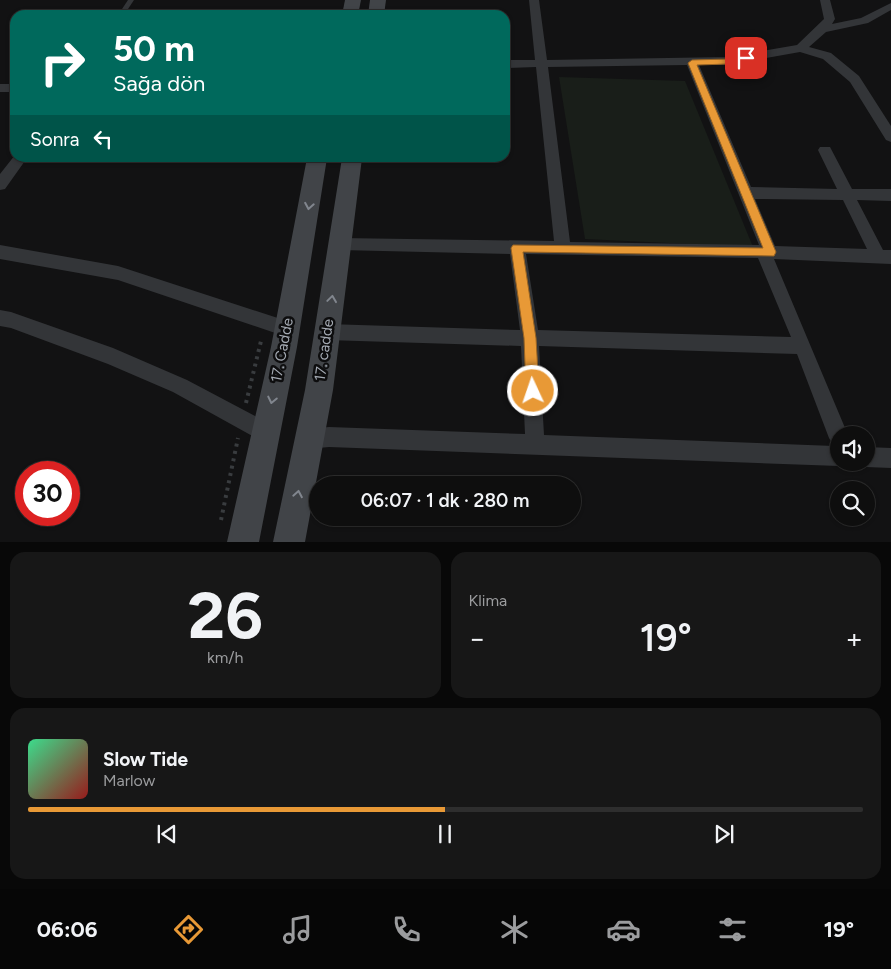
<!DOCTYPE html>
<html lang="tr">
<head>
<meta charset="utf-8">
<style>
	body { margin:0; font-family:Figtree,sans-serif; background:#171717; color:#f1f3f6; height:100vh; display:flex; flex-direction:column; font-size:19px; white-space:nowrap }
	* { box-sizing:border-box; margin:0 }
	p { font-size:16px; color:#9b9c9e }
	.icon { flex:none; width:28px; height:28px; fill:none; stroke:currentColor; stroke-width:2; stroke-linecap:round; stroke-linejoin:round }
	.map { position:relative; height:542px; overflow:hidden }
	.side { display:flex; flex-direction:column; gap:10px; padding:10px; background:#080808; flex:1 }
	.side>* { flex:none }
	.guide { position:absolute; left:10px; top:10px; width:500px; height:152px; border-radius:15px; box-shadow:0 1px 4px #0004,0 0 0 1px #2e2e2e; background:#00695c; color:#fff; overflow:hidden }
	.fabs { position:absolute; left:830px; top:426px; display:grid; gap:10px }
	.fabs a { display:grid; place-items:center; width:45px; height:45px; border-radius:50%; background:#0e0e0e; box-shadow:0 1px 4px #0004,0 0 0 1px #2e2e2e; font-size:25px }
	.speed { position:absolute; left:15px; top:461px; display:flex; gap:10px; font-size:25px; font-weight:700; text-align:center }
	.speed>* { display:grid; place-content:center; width:65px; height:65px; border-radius:50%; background:#0e0e0e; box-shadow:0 1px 4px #0004,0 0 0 1px #2e2e2e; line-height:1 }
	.speed .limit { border:8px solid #d22; background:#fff; color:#111 }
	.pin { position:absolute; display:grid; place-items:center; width:42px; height:42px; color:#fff; margin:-21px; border-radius:10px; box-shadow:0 2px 8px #0006 }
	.me { position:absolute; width:55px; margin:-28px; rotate:357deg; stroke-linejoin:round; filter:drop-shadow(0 0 4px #0008) }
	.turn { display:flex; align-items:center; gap:18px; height:105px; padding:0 20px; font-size:22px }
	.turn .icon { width:65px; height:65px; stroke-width:2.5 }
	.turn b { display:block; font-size:35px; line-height:42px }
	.then { display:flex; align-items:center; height:48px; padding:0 20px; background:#0003; gap:10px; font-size:19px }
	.big { font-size:38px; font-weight:600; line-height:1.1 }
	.side .card { flex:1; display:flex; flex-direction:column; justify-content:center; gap:8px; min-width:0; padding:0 18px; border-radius:15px; background:#171717 }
	.side .dial { align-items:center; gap:0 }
	.dial b { font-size:65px; line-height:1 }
	.song { display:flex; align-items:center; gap:15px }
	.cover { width:60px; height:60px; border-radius:8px; background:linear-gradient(135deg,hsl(150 70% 55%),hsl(0 70% 35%)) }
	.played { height:5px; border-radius:2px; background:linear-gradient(90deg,#e89936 50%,#2e2e2e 50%) }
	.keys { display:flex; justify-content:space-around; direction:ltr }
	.heat { display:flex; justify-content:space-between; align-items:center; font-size:28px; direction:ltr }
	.side .tiles { flex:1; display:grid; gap:10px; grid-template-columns:1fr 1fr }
	.card:last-child { grid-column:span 2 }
	.trip { position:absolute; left:309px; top:476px; width:272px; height:50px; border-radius:25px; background:#0e0e0e; box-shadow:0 1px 4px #0004,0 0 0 1px #2e2e2e; font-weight:600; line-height:50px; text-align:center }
	.tabs { display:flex; height:80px; justify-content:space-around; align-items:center; background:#060606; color:#9b9c9e }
	.tabs .icon { width:35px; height:35px }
	.tabs .active { color:#e89936 }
	.tabs b { font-size:22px; color:#f1f3f6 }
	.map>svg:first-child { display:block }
	.green { fill:#191e19 }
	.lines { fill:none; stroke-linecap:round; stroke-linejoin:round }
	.path { stroke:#393c3f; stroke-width:4; stroke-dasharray:3 4.5; stroke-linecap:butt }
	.lane { fill:#333538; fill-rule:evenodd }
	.street { fill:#333538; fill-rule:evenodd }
	.secondary { fill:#414448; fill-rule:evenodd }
	.oneway { stroke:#81868e }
	.route { fill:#e89936; stroke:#976323 }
	.labels { text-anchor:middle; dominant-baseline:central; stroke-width:5; stroke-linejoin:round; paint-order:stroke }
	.street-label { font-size:15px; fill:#a4aab3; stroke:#0d0d0e }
</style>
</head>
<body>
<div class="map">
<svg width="891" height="542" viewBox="0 0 891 542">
	<rect width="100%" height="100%" fill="#121213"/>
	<!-- green -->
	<polygon class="green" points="559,77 685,81 753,247 585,239"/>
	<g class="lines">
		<!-- path -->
		<g class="path">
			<polyline points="246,403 261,341"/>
			<polyline points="221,520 238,438"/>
		</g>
		<!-- lane -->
		<polygon class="lane" points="128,0 134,0 124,15 118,15"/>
		<!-- street -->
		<g class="street">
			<path d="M529,0h10l8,60 181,-3 69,-12 27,-26 -4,-19h10l5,19 -3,5 29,-6 30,-15v7l-23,13 -42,9 -17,15 22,6 28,23 32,50v16l-5,-2 -36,-58 -27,-23 -23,-7 -72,13h-29l52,122 86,2 -19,-39 2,-3h10l22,42h39v12l-34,-1 26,50h8v14l-117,-5 74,176h-9v27l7,1 -7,3 -510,-19 -21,2 -7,-3 -3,-7 3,-7 7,-3 21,-2 196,7 -4,-88 -194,-6 -6,-2 -3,-6 3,-6 6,-2 193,6 -10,-76 -170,-4 -6,-1 -2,-5 2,-5 6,-1 214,3 -18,-174 -31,1v-8h30zM687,65l72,180 -189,-3 -22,-175zM755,199l88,1 24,49 -92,-3zM526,254l232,4 33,79 -253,-7zM539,346l258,8 32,84 5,8 -290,-11z"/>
			<rect x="0" y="84" width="15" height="8"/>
			<polygon points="15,155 15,158 27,158 5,189 0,190 0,174"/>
			<polygon points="0,245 118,266 287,321 293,323 296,329 293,335 287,337 118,280 0,259"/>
			<polygon points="0,310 11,312 113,348 187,380 272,425 275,432 272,439 265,442 258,439 173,392 108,364 11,328 0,326"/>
			<polygon points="866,447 891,448 891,468 866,467 859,464 858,462 866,462"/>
		</g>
		<!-- secondary -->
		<g class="secondary">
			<polygon points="345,0 361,0 358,15 342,15"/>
			<polygon points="370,0 386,0 384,15 368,15"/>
			<polygon points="307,158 327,158 297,347 259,542 227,542 271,347"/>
			<polygon points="342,158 362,158 333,390 305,542 273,542 305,390"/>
		</g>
	</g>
	<!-- one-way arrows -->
	<defs><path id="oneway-chevron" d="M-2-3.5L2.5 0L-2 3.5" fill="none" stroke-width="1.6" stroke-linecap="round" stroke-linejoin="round" transform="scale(1.25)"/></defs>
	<g class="oneway">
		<use href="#oneway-chevron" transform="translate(309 206) rotate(100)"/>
		<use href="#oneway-chevron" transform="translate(332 299) rotate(-82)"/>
		<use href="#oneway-chevron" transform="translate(272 400) rotate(102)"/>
		<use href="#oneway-chevron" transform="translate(298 494) rotate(-80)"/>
	</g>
	<!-- route -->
	<polygon class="route" points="746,56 749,56 749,60 728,64 697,65 776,252 774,256 523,252 536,338 539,391 537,396 533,398 528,396 526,391 524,338 511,248 513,245 763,248 688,63 692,60 728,59"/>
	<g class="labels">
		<!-- street labels -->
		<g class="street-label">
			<text transform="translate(282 350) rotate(-79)">17. Cadde</text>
			<text transform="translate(324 350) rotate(-82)">17. cadde</text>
		</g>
	</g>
</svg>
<div class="fabs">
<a><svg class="icon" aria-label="sound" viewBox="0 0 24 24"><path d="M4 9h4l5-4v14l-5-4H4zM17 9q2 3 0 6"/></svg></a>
<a><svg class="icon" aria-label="search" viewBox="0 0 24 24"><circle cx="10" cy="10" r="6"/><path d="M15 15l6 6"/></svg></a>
</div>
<div class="speed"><div class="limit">30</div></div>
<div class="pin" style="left:746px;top:58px;background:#d93025"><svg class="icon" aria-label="arrive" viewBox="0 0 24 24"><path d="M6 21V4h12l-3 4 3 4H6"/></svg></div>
<svg class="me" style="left:533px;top:391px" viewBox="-20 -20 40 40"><circle r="17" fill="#e89936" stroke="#fff" stroke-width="3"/><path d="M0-11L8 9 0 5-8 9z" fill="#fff"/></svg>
<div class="trip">06:07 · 1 dk · 280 m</div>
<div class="guide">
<div class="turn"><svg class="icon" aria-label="right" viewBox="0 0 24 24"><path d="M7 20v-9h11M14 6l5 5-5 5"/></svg><div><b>50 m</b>Sağa dön</div></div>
<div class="then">Sonra<svg class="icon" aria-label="left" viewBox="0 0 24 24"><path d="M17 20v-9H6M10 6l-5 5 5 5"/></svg></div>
</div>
</div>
<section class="side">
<div class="tiles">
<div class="card dial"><b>26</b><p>km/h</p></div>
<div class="card"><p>Klima</p>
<div class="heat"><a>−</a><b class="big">19°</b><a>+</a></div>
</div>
<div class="card">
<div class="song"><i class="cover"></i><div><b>Slow Tide</b><p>Marlow</p></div></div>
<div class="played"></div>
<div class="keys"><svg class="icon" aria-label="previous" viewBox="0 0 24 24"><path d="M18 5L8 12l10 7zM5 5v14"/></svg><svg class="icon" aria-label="pause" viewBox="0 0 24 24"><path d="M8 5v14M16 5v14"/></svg><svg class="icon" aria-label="next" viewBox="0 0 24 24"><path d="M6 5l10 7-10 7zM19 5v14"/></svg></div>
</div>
</div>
</section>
<nav class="tabs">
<b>06:06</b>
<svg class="icon active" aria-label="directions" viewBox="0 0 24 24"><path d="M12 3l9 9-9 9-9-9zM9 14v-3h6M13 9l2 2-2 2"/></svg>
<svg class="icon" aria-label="music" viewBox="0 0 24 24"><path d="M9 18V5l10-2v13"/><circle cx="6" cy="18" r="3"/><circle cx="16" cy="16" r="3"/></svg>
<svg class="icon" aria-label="phone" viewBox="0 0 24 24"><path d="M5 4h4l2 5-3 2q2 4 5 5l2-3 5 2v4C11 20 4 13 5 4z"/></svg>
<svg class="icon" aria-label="climate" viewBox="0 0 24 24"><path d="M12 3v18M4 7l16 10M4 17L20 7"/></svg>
<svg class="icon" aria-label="car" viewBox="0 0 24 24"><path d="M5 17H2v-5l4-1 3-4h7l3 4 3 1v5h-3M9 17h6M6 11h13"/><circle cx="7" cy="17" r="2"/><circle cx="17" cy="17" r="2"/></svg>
<svg class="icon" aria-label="filters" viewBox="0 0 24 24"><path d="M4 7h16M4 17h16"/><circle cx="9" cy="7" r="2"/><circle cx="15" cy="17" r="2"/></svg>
<b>19°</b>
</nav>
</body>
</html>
